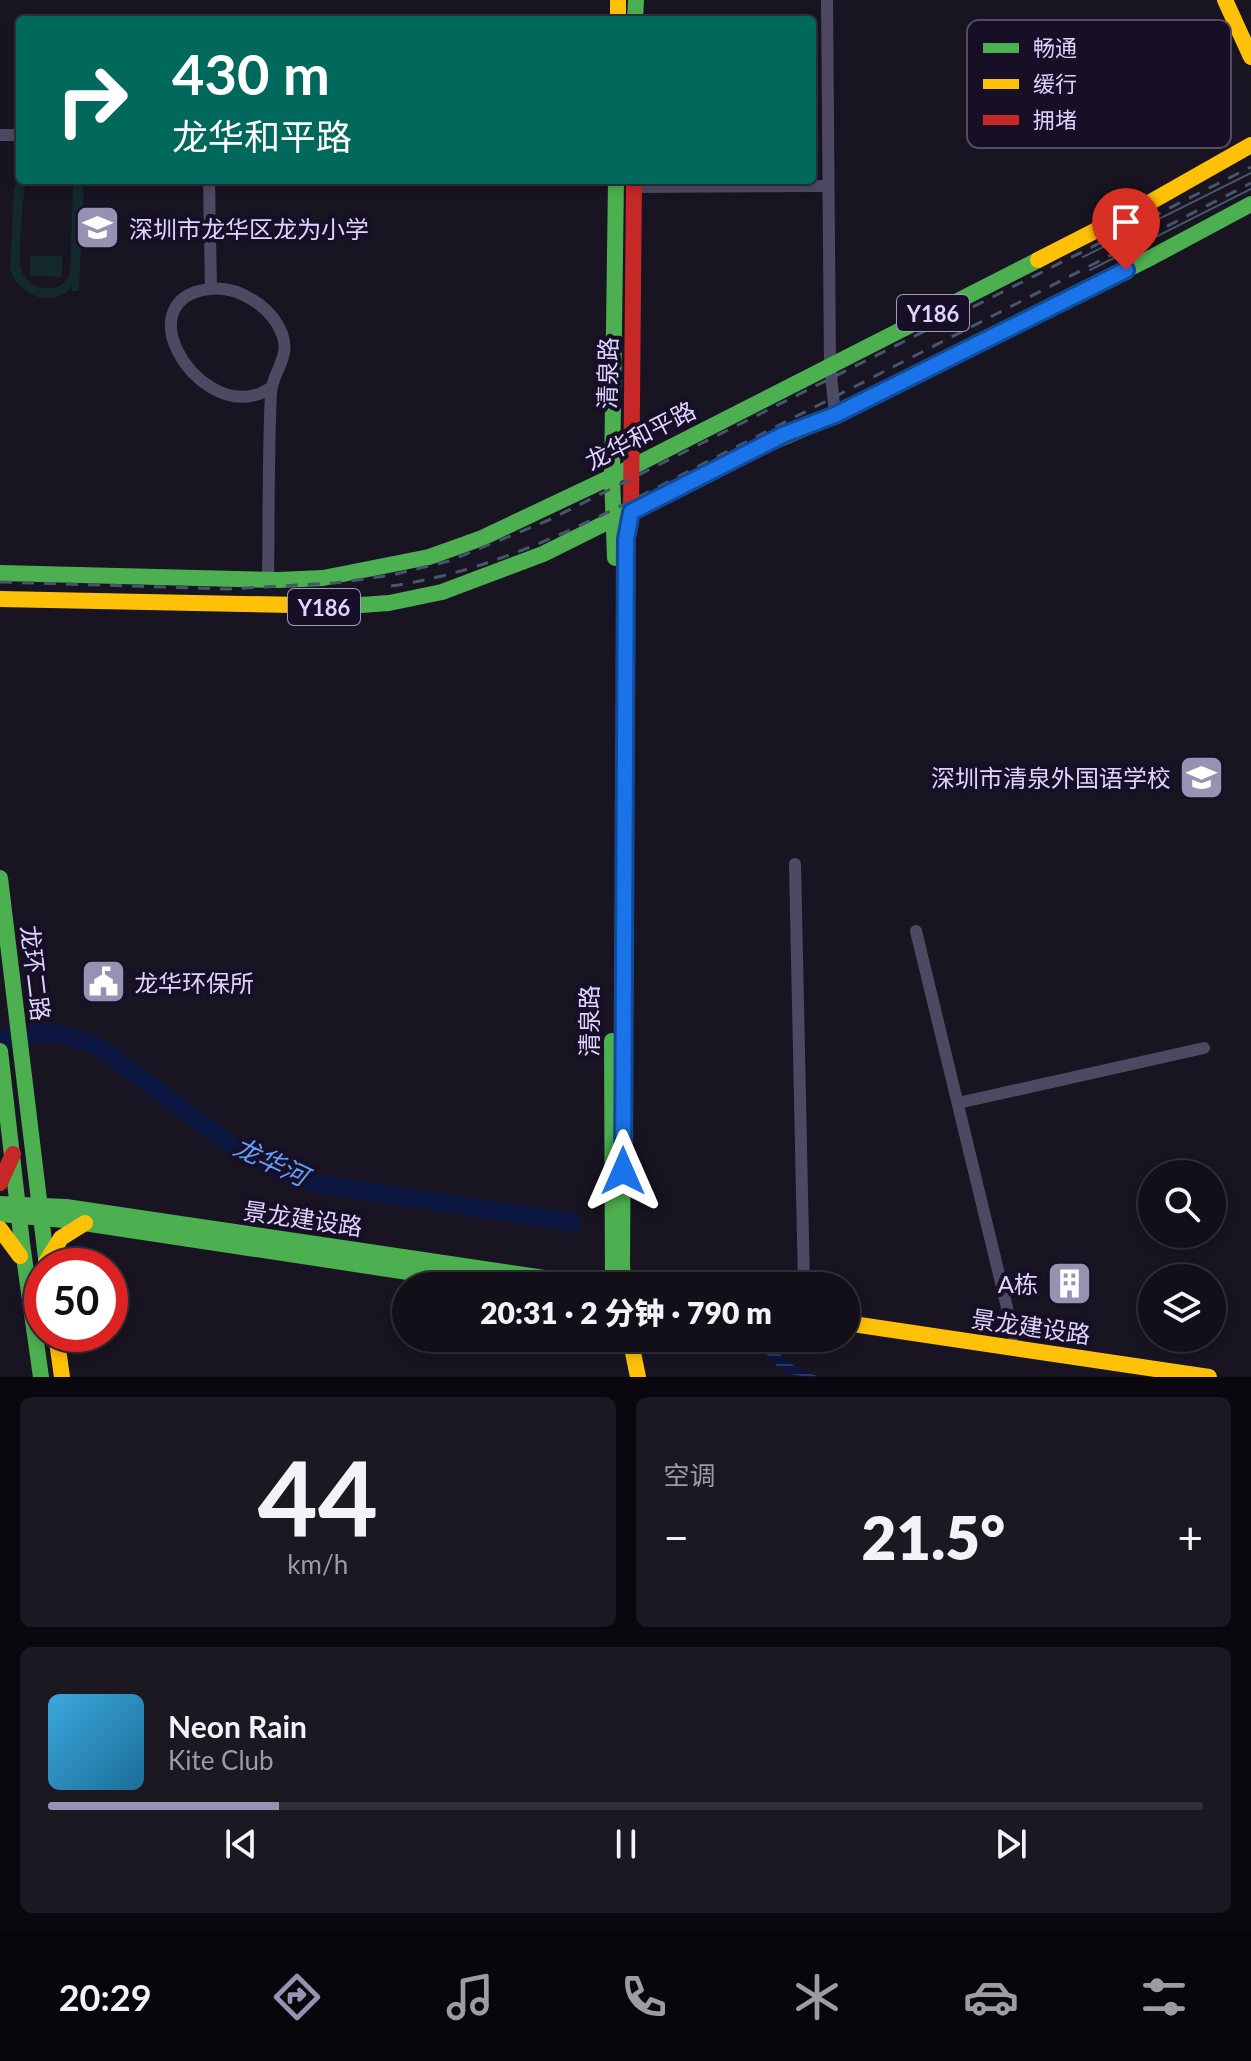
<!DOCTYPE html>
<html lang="zh">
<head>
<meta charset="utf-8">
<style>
	body { margin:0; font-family:Lato,"Noto Sans SC",sans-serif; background:#1b1822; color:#f1f3f6; height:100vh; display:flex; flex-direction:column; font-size:30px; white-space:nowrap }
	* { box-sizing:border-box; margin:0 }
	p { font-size:26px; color:#9c9ca2 }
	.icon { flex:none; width:44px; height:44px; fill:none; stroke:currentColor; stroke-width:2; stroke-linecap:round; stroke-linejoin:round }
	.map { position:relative; height:1377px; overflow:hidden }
	.panel { display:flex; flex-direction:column; gap:20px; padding:20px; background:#0a080e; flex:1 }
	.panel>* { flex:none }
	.hud { position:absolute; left:16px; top:16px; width:800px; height:168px; border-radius:8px; box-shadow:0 4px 12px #0003,0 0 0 2px #312f38; background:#00695c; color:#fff; overflow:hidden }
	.tools { position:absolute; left:1138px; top:1160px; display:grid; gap:16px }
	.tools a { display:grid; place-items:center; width:88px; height:88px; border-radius:50%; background:#120f19; box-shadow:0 4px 12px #0003,0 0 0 2px #312f38; font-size:40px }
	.speed { position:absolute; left:24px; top:1248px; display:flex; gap:16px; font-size:40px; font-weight:700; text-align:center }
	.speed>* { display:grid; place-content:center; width:104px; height:104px; border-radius:50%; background:#120f19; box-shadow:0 4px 12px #0003,0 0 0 2px #312f38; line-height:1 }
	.speed .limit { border:12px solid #d22; background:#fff; color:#111 }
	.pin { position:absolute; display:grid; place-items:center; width:68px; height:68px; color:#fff; margin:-82px -34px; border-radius:50% 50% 50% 0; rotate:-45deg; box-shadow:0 0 8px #0007 }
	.pin .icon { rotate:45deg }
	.me { position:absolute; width:88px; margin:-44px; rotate:0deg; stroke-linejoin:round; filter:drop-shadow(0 0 6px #0008) }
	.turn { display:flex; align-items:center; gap:28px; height:168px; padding:0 24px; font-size:36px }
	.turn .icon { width:104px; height:104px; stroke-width:2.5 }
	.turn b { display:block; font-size:56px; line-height:68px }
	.big { font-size:60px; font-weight:800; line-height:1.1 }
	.panel .tile { flex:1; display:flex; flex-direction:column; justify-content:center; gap:12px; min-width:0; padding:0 28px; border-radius:12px; background:#1b1822 }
	.panel .dial { align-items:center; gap:0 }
	.dial b { font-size:104px; line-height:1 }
	.song { display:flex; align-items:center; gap:24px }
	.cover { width:96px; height:96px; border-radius:12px; background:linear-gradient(135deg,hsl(200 70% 55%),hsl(200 70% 35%)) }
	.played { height:8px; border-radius:4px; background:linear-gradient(90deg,#9991b1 20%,#312f38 20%) }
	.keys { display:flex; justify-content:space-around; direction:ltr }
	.heat { display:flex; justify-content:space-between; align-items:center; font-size:44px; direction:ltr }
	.panel .tiles { flex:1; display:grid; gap:20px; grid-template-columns:1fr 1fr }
	.tile:last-child { grid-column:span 2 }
	.trip { position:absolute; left:392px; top:1272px; width:468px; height:80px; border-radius:40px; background:#120f19; box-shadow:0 4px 12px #0003,0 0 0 2px #312f38; font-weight:800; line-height:80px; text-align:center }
	.tab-bar { display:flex; height:128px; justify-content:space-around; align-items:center; background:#07060a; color:#9c9ca2 }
	.tab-bar .icon { width:56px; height:56px }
	.tab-bar .current { color:#9991b1 }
	.tab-bar b { font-size:36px; color:#f1f3f6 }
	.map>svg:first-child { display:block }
	.green { fill:#13292e }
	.water { fill:url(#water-rules) }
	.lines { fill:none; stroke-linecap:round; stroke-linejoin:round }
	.river { stroke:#0b1641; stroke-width:18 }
	.street { stroke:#4e4962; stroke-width:12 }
	.fast { stroke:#4caf50; stroke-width:16 }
	.slow { stroke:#ffc107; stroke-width:16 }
	.jam { stroke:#c62828; stroke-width:16 }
	.tram { stroke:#46566c; stroke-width:2 }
	.rail { stroke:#46566c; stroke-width:3; stroke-dasharray:12 10; stroke-linecap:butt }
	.route-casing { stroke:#114b97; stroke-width:20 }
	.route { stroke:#1a73e8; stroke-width:14 }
	.labels { text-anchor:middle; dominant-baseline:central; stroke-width:8; stroke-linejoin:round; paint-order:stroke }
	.shield { fill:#160f26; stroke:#a399be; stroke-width:2 }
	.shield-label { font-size:22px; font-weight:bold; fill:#dfd4ff }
	.poi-label { font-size:24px; fill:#dfd4ff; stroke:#160f26; text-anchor:start }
	.street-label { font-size:24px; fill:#dfd4ff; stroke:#160f26 }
	.water-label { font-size:26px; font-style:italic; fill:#629eff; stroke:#160f26 }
	.key { fill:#160f26; stroke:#524a67; stroke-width:2 }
	.key-label { font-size:22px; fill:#dfd4ff }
</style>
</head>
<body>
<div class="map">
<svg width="1251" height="1377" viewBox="0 0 1251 1377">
	<defs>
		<pattern id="water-rules" width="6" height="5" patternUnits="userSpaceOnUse" patternTransform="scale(2)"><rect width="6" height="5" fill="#0b1641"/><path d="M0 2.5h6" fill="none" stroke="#2e375e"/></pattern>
	</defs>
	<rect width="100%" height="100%" fill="#181421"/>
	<!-- green -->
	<g class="green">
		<path d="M20,175v5h6c-3,11 -8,78 -5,89 4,13 16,21 30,19 9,0 15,-6 19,-14l3,-88 -3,-6h14l-5,111h-7v-4c-21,23 -52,8 -62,-17l4,-83z"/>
		<polygon points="30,256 62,256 62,277 30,276"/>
	</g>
	<!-- water -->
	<path class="water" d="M756,1338l12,2c15,20 29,31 54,37 -39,0 -45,-6 -66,-39z"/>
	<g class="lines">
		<!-- river -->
		<path class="river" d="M0,1039c47,-7 56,-11 101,9l135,101 44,22 32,12 260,39"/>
		<!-- street -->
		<g class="street">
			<polyline points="827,0 830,365 835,415"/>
			<polyline points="0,135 20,135"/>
			<polyline points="209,180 211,289"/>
			<polyline points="634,187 828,186"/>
			<path d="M268,580c1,-62 0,-126 3,-188 2,-21 20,-35 11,-58 -10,-27 -44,-49 -73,-45 -82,11 -15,123 46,106 6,-1 12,-5 17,-8"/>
			<polyline points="795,864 804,1286"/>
			<polyline points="916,931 1017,1349"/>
			<polyline points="958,1103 1204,1048"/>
		</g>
		<!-- fast -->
		<g class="fast">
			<polyline points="635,20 636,0"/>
			<polyline points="615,558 612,477 616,180"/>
			<polyline points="0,573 278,580 323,578 429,557 482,538 630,468 1038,260"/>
			<polyline points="347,606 389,603 442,592 543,554 736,458 835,415 1152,257 1251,204"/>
			<polyline points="0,878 47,1266"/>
			<polyline points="612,1041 613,1286"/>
			<polyline points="0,1051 22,1243 41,1377"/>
			<polyline points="0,1204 66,1207 599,1286"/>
			<polyline points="0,1214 64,1220 500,1286"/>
			<polyline points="624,1286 622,1266 626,612"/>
		</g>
		<!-- slow -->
		<g class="slow">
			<polyline points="618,0 618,20"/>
			<polyline points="1225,0 1251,57"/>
			<polyline points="1038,260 1140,208 1251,145"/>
			<polyline points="0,599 347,606"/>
			<polyline points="0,1229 20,1256"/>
			<polyline points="46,1262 61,1238 85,1223"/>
			<polyline points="846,1323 1209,1377"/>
			<polyline points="56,1334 62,1377"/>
			<polyline points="630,1338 638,1377"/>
		</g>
		<!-- jam -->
		<g class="jam">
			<polyline points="626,612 626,539 631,512 634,180"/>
			<polyline points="0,1183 13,1154"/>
		</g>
		<!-- tram -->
		<g class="tram">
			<polyline points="1083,257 1251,173"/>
			<polyline points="1090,270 1251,189"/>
		</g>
		<!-- rail -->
		<g class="rail">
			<polyline points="0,582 229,589 335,583 392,575 449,561 549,520 1251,167"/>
			<path d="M391,586c126,-18 241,-87 353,-143 169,-86 338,-173 507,-260"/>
		</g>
	</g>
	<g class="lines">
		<defs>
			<polyline id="route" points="623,1171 626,539 631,512 785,434 835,415 1126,270"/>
		</defs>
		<!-- route casing -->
		<use href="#route" class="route-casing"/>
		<!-- route -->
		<use href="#route" class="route"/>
	</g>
	<!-- icons -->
	<defs>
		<symbol id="school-square" viewBox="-11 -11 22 22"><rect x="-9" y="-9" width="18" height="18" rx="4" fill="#9991b1" stroke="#160f26"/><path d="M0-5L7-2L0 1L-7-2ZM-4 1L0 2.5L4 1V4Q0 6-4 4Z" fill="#fff"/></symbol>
		<symbol id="civic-square" viewBox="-11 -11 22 22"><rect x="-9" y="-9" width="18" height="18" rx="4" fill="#9991b1" stroke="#160f26"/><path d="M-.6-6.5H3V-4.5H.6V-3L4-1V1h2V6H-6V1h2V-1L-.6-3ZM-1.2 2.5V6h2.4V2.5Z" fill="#fff"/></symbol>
		<symbol id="building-square" viewBox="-11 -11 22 22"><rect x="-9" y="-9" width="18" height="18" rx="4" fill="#9991b1" stroke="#160f26"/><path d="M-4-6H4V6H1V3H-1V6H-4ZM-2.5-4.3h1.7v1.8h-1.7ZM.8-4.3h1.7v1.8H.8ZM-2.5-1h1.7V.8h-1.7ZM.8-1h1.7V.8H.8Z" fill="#fff"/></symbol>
	</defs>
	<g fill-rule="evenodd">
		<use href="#school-square" x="72" y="202" width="51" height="51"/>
		<use href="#school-square" x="1176" y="752" width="51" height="51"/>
		<use href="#civic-square" x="78" y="956" width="51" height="51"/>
		<use href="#building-square" x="1044" y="1258" width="51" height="51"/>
	</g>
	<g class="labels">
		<!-- shield labels -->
		<g class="shield">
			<rect x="897" y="295" width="72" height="36" rx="6"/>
			<rect x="288" y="589" width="72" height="36" rx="6"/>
		</g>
		<g class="shield-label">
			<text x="933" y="313">Y186</text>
			<text x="324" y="607">Y186</text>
		</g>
		<!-- poi labels -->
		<g class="poi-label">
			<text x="129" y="228">深圳市龙华区龙为小学</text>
			<text x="1171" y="777" text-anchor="end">深圳市清泉外国语学校</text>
			<text x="134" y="982">龙华环保所</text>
			<text x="1038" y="1283" text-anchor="end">A栋</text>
		</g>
		<!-- street labels -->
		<g class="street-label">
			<text transform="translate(607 373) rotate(-89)">清泉路</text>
			<text transform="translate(640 435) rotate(-27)">龙华和平路</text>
			<text transform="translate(36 973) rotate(83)">龙环二路</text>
			<text transform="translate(588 1021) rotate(-90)">清泉路</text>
			<text transform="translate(303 1218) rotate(8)">景龙建设路</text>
			<text transform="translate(1031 1326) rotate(8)">景龙建设路</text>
		</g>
		<!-- water labels -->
		<g class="water-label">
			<text transform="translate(271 1161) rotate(25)">龙华河</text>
		</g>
	</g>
	<!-- legend -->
	<rect x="967" y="20" width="264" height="128" rx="12" class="key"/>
	<rect x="983" y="43" width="36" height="10" fill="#4caf50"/>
	<rect x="983" y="79" width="36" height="10" fill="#ffc107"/>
	<rect x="983" y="115" width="36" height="10" fill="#c62828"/>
	<g class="key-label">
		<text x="1033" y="56">畅通</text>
		<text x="1033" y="92">缓行</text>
		<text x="1033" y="128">拥堵</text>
	</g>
</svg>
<div class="tools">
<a><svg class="icon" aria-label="search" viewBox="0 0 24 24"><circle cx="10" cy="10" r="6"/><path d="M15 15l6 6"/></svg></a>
<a><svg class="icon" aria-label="layers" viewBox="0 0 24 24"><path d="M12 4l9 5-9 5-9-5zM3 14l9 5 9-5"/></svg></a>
</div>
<div class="speed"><div class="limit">50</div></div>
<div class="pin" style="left:1126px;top:270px;background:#d93025"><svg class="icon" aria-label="arrive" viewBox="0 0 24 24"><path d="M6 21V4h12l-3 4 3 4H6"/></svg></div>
<svg class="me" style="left:623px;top:1171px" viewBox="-20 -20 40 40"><path d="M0-17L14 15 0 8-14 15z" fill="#1a73e8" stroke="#fff" stroke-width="4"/></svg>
<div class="trip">20:31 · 2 分钟 · 790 m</div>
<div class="hud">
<div class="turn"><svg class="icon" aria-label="right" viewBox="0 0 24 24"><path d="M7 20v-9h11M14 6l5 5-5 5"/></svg><div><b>430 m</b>龙华和平路</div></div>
</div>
</div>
<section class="panel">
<div class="tiles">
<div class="tile dial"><b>44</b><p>km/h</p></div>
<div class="tile"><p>空调</p>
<div class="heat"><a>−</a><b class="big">21.5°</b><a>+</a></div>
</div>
<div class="tile">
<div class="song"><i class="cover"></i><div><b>Neon Rain</b><p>Kite Club</p></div></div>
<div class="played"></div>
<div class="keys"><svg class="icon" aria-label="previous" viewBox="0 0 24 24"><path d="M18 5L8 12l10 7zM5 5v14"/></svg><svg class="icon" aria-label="pause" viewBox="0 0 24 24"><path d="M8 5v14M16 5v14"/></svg><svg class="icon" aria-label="next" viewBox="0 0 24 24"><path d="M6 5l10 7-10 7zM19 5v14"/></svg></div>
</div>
</div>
</section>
<nav class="tab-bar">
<b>20:29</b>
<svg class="icon current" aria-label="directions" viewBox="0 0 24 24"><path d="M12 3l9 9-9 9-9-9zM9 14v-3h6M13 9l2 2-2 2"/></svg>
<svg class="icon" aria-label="music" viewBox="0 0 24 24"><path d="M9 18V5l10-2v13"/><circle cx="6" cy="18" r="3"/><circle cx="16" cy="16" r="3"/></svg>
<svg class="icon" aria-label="phone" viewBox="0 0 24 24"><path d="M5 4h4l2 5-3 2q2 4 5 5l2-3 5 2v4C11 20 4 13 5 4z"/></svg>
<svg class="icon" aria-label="climate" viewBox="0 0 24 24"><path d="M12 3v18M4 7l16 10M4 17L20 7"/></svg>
<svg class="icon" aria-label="car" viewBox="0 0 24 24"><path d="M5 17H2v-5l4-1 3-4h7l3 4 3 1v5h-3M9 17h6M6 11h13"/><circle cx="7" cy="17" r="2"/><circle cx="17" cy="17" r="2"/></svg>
<svg class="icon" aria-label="filters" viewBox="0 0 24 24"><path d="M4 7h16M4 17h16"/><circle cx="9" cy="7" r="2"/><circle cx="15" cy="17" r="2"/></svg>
</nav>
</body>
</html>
